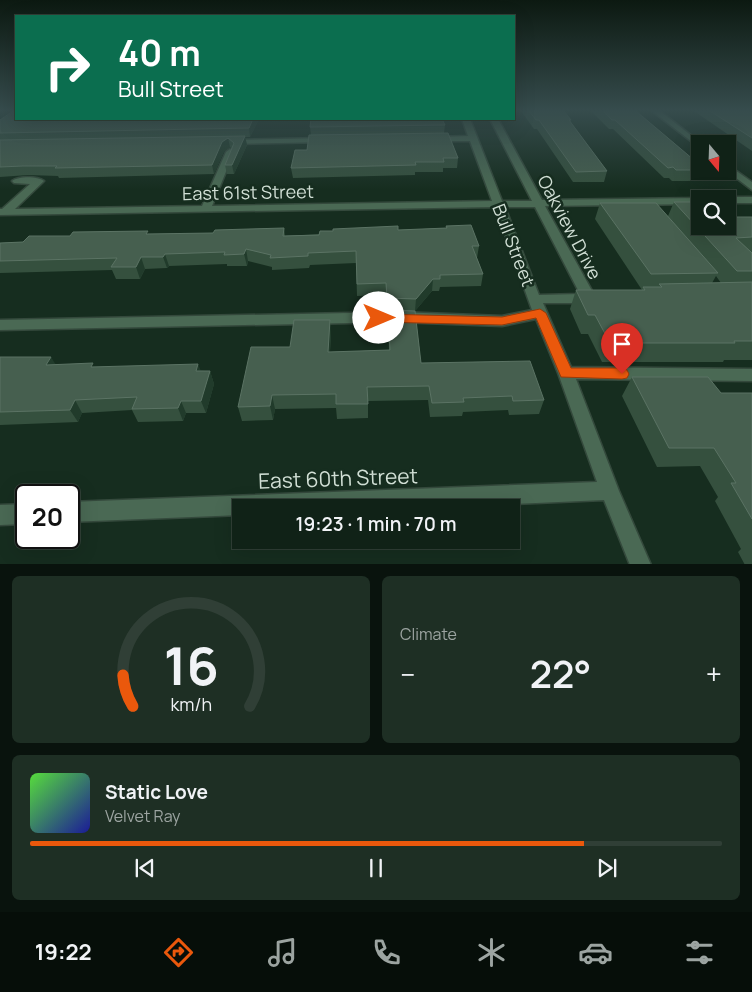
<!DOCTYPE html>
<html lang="en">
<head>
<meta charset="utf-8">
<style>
	body { margin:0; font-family:Manrope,sans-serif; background:#1e2f24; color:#f1f3f6; height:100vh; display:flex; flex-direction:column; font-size:19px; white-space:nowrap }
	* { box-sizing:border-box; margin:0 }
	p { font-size:16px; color:#9ca4a1 }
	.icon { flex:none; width:28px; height:28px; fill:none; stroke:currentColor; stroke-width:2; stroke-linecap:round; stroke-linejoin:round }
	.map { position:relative; height:564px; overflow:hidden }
	.details { display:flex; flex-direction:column; gap:12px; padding:12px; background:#09130d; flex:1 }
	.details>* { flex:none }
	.guide { position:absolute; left:15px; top:15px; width:500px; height:105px; border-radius:0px; box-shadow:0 5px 20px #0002,0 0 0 1px #303f36; background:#0b6e4f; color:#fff; overflow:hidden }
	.needle { width:32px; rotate:161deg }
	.controls { position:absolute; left:691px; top:135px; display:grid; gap:10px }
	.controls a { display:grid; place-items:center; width:45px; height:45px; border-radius:0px; background:#102217; box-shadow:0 5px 20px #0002,0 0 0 1px #303f36; font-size:25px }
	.speed { position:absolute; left:15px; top:484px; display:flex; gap:10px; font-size:25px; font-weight:700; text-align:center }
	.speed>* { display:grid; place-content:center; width:65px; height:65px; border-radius:50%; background:#102217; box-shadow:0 5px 20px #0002,0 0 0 1px #303f36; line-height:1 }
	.speed .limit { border:2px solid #111; border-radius:8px; background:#fff; color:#111 }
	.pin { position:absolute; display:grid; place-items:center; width:42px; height:42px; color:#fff; margin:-51px -21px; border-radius:50% 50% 50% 0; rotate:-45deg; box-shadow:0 0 5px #0007 }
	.pin .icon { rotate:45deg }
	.me { position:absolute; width:55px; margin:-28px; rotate:90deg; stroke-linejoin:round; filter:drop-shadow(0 0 4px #0008) }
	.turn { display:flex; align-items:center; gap:18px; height:105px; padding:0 20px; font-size:22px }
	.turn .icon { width:65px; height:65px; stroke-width:2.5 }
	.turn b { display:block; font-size:35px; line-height:42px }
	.big { font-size:38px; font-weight:600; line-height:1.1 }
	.details .card { flex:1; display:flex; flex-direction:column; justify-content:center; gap:8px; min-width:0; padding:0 18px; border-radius:8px; background:#1e2f24 }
	.details .dial { align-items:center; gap:0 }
	.dial svg { height:130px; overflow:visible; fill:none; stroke:#303f36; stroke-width:7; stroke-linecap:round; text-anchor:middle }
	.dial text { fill:#f1f3f6; stroke:none }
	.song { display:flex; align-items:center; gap:15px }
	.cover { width:60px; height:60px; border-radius:8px; background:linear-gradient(135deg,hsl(110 70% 55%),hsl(240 70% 35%)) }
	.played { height:5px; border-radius:2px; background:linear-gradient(90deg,#ea580c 80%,#303f36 80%) }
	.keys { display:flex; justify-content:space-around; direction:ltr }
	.heat { display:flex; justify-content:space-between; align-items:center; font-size:28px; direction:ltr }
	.details .tiles { flex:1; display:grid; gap:12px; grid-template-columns:1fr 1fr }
	.card:last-child { grid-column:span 2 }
	.trip { position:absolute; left:232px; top:499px; width:288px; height:50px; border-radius:0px; background:#102217; box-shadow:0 5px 20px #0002,0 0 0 1px #303f36; font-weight:600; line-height:50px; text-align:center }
	.tabs { display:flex; height:80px; justify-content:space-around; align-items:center; background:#060e09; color:#9ca4a1 }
	.tabs .icon { width:35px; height:35px }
	.tabs .selected { color:#ea580c }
	.tabs b { font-size:22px; color:#f1f3f6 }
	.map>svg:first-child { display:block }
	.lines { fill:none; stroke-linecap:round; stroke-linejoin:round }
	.minor-casing { stroke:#34493c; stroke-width:3 }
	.minor { fill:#4a6954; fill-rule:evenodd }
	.wall { fill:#35503e; fill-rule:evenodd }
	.shaded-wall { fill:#213b2b }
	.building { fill:#465f4f; stroke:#5b7364 }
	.route { fill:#ea580c; stroke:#983908 }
	.labels { text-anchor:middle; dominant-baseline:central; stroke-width:5; stroke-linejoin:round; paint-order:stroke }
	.street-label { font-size:18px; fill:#d1dfd5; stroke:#162d1f }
	.near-street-label { font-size:21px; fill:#d1dfd5; stroke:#162d1f }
</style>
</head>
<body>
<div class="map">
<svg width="752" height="565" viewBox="0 0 752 565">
	<rect width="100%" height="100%" fill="#162d1f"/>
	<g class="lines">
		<defs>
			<g id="minor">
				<polygon points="652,111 660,111 702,144 700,144 700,148"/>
				<path d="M462,119h8l32,82h30l-42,-82h8l44,81 158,-2 3,1h-3v5l-155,2 51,92 -2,4 -5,1h-46l28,64 181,2v12l-176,-2 43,112 32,74h-21l-26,-65 -180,8h-183v7l-172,7v-20l528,-20 -39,-109 -22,-54 -34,7 -104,-4 -398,8v-10l398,-8 104,4 30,-6 -37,-103 -495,8v-6h2l28,-25 -16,-1 -2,-2c7,-5 25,-5 32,0l-29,28 187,-3 24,-54 4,-3 4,3 -22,54 280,-5 -22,-60h-35l-4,-2 4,-2 33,-1zM505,207h30l45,87 -41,1z"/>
				<polygon points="325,138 328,138 328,142 230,144 226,142 230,140"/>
				<polygon points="728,165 752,182 752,190 727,171"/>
				<polygon points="728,197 752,197 752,203 728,203 728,199 724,199"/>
				<polygon points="26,504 26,524 0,525 0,505"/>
			</g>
		</defs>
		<!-- minor casing -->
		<use href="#minor" class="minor-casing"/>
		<!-- minor -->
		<use href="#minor" class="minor"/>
	</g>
	<!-- wall -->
	<g class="wall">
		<polygon points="521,111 564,111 571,120 570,121 607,171 604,182 573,182 537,129 534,129"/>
		<polygon points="591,111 636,111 694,160 693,161 700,166 700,171 704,171 700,181 672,181 669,178 664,178 613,129 609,129"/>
		<polygon points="694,111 752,111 752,151"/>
		<polygon points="16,119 259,119 250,137 245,137 247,145 234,174 227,174 225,165 232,149 230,147 224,151 214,174 59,178 58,176 28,175 0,177 0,120"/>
		<polygon points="445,125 444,133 458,158 457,168 443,168 443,172 415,172 415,175 293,178 291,168 307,150 311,135 310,127"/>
		<path d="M674,202l26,24 52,-9v143h-28l-1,2h-121l-14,-28h-7l-11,-25 6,-19h66l-47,-71 5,-16 68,13zM716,276l5,7h-9z"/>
		<polygon points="446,226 479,246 477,258 483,274 481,286 440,287 439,291 432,291 415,311 421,363 544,400 539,414 509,415 508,410 463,412 462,416 430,417 428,400 368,401 368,418 337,419 336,408 275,409 273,420 242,421 238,407 290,347 331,334 330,352 389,350 388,324 388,310 387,310 386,295 357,296 356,263 310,265 309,268 272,270 272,267 248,261 247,266 227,266 227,264 169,266 167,268 145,269 140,279 116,279 112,270 0,273 0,243 23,242 70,236 213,233 284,228 285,236 398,230 446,228"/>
		<polygon points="0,357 56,364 96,367 210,371 214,384 206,413 186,413 183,421 138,422 132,410 82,413 78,422 0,425"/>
		<polygon points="632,377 721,393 752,393 752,565 745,565 738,552 741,549 715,501 718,497 700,466 657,467 622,396"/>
	</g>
	<!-- shaded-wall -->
	<g class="shaded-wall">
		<polygon points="253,119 259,119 250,137 249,128"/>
		<polygon points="245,136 247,145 234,174 232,165"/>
		<polygon points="228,138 230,147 224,151 214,174 212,165 222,142"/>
		<polygon points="246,249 248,261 247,266 244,254"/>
		<polygon points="165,254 169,266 167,268 163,257"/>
		<polygon points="141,257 145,269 140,279 136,267"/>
		<polygon points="433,279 432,291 415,311 416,299"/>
		<polygon points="330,320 331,334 329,366 328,352"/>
		<polygon points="51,357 59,370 46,365"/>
		<polygon points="198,364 203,376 196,371"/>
		<polygon points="210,371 214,384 206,413 201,401"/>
		<polygon points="272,395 275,409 273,420 270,406"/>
		<polygon points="75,400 82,413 78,422 70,410"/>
		<polygon points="181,401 186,413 183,421 178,408"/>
	</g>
	<!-- building -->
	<g class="building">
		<polygon points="13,111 16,111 16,119 253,119 249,128 0,133 0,120"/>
		<polygon points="529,111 564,111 571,120 569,120 607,171 576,172 539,120 536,120"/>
		<polygon points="603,111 636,111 694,160 692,160 700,166 700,170 676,170 673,167 668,168 615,120 612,120"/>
		<polygon points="710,111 752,111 752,138"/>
		<polygon points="311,119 442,119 445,125 310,127"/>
		<polygon points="448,133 458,158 443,158 444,162 415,162 416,165 291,168 295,150 307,150 309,135"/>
		<polygon points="245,136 232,165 225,165 234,143 228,138 222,142 212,165 55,168 57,166 23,166 0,167 0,140"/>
		<polygon points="674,202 699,202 700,226 728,226 728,217 752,217 752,237 736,238 752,253 752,271 737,271"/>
		<polygon points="600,203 656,203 718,273 651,274"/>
		<polygon points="471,225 479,246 472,246 483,274 440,275 440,279 433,279 416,299 387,298 386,283 357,284 356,251 308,253 308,256 270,258 271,255 246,249 244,254 224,255 225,252 165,254 163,257 141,257 136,267 111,267 117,258 0,261 0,243 23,242 29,236 70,236 73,232 148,231 146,234 213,233 215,230 284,228 283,236 319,235 320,231 333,231 333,229 398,226 398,230 447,228 446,226"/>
		<polygon points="752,282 752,341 734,341 735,343 610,343 595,315 588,315 576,290 645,290 643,287 662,287 659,284"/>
		<polygon points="388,310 415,311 421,363 530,361 544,400 513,401 512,396 463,398 464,402 432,403 429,386 367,387 368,404 336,404 336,394 272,395 270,406 238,407 251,347 290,347 294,320 330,320 328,352 390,350"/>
		<polygon points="0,357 51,357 46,365 93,363 91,367 198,364 196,371 210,371 201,401 181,401 178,408 132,409 137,397 75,400 70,410 0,412"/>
		<polygon points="632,377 708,377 721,393 752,393 752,519 731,483 736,483 714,448 669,448"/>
	</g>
	<!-- sky -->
	<linearGradient id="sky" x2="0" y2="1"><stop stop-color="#0c1911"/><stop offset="0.58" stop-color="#364c4d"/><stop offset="1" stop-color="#364c4d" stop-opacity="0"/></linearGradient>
	<rect width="752" height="190" fill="url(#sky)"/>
	<!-- route -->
	<polygon class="route" points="540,309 546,313 571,368 622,368 627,370 629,374 627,378 622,379 561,377 536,318 502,325 379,322 373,318 379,314 502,317"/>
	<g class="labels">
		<!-- street labels -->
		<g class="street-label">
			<text transform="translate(248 192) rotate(-1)">East 61st Street</text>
			<text transform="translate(570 227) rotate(62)">Oakview Drive</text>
			<text transform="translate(514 245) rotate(69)">Bull Street</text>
		</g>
		<!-- near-street labels -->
		<g class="near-street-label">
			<text transform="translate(338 478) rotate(-2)">East 60th Street</text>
		</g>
	</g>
</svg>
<div class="controls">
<a><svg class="needle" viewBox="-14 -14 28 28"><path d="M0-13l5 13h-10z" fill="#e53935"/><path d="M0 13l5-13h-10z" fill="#9ca4a1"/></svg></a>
<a><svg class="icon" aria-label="search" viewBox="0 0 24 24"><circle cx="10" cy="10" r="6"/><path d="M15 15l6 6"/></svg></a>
</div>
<div class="speed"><div class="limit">20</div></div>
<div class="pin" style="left:622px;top:374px;background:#d93025"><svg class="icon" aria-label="arrive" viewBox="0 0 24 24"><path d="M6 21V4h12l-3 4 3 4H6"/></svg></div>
<svg class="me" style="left:379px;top:318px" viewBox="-20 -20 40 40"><circle r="19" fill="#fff"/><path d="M0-13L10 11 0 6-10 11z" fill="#ea580c"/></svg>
<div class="trip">19:23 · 1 min · 70 m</div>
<div class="guide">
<div class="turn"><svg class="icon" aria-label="right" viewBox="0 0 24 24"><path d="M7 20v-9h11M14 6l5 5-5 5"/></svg><div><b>40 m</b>Bull Street</div></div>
</div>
</div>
<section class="details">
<div class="tiles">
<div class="card dial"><svg viewBox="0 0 100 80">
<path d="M14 69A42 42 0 1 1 86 69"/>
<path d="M14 69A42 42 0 0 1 8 50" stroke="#ea580c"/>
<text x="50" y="56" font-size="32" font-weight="700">16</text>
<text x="50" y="72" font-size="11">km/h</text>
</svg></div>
<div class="card"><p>Climate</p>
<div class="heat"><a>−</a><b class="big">22°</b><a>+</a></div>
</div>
<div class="card">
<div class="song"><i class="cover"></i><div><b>Static Love</b><p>Velvet Ray</p></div></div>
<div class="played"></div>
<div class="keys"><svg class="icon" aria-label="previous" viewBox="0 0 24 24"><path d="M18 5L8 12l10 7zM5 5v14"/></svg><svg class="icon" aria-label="pause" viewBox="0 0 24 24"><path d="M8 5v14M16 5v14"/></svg><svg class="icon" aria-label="next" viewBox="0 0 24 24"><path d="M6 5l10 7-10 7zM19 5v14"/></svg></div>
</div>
</div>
</section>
<nav class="tabs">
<b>19:22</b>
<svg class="icon selected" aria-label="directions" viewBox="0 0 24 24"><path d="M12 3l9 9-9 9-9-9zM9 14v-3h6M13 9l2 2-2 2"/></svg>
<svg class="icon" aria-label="music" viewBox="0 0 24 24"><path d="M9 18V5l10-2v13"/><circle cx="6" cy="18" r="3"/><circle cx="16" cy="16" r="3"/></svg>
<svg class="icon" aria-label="phone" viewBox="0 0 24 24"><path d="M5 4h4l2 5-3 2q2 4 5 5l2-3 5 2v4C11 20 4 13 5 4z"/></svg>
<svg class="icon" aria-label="climate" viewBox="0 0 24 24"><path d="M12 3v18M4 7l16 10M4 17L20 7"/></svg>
<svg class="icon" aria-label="car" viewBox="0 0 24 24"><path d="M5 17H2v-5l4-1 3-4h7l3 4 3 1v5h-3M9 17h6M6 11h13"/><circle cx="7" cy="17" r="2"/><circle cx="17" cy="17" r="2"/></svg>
<svg class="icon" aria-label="filters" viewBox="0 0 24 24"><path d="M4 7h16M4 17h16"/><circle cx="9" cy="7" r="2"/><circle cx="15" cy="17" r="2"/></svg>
</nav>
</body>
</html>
